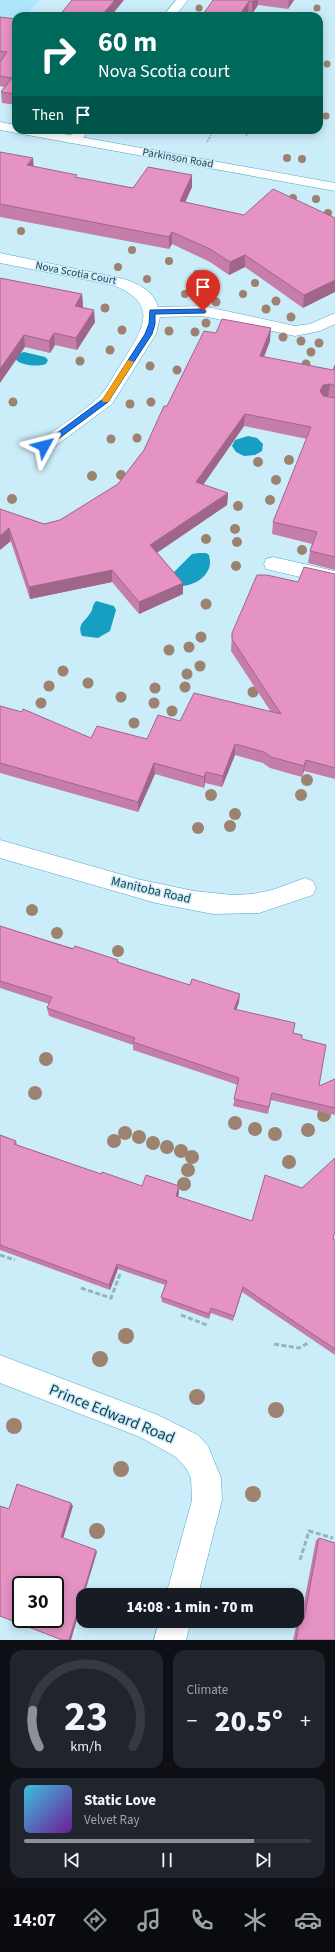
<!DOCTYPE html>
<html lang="en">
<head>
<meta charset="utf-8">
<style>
	body { margin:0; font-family:"Source Sans 3",sans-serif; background:#20242c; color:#f1f3f6; height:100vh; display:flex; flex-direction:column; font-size:15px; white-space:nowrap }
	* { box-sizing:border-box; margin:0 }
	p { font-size:13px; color:#9ea1a6 }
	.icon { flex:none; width:22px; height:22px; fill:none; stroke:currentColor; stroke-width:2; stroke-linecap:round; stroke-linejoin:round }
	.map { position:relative; height:1640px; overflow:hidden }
	.panel { display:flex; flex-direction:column; gap:10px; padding:10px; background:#0d0f14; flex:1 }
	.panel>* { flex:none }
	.guide { position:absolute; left:12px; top:12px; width:311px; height:122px; border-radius:12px; box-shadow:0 2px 10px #0003; background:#00695c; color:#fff; overflow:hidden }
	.speed { position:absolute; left:12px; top:1576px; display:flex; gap:8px; font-size:20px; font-weight:700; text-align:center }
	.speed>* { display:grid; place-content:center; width:52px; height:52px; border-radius:50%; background:#171b24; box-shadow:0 2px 10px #0003; line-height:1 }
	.speed .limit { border:2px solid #111; border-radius:6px; background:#fff; color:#111 }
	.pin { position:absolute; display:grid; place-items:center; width:34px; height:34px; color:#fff; margin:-41px -17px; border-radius:50% 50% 50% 0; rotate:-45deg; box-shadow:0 0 4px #0007 }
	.pin .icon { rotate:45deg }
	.me { position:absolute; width:44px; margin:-22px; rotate:52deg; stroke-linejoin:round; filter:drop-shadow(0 0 3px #0008) }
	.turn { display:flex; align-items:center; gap:14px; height:84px; padding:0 20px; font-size:18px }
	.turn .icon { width:52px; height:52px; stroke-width:2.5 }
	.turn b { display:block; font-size:28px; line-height:34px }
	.then { display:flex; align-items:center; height:38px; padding:0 20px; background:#0003; gap:8px; font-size:15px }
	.big { font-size:30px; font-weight:800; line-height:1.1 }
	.panel .tile { flex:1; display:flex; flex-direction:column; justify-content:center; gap:6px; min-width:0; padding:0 14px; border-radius:12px; background:#20242c }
	.panel .dial { align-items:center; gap:0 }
	.dial svg { height:104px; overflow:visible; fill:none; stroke:#363941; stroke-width:7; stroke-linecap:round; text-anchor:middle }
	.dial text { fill:#f1f3f6; stroke:none }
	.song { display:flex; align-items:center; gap:12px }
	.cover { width:48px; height:48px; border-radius:6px; background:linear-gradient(135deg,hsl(190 70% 55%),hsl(280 70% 35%)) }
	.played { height:4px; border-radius:2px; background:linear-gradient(90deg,#8c9099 80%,#363941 80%) }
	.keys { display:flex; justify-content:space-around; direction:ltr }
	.heat { display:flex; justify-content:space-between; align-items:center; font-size:22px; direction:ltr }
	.panel .tiles { flex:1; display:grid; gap:10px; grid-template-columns:1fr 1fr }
	.tile:last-child { grid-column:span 2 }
	.trip { position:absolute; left:76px; top:1588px; width:228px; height:40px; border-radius:12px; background:#171b24; box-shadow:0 2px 10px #0003; font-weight:800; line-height:40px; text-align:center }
	.dock { display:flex; height:64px; justify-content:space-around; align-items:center; background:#090b0e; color:#9ea1a6 }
	.dock .icon { width:28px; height:28px }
	.dock .selected { color:#8c9099 }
	.dock b { font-size:18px; color:#f1f3f6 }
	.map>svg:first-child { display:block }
	.built { fill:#aee7fc }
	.water { fill:#179ec3 }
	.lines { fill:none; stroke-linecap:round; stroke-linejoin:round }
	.minor-casing { stroke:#4da9c9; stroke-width:1 }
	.secondary-casing { stroke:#4da9c9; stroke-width:1 }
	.path-far1 { stroke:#93b5c2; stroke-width:1.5; stroke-dasharray:2.5 1; stroke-linecap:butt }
	.path { stroke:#93b5c2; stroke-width:3; stroke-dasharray:5 2.5; stroke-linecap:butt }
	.minor { fill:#fff; fill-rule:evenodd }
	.secondary { fill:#fff; fill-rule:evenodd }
	.tree { fill:#9d8270 }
	.wall { fill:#c57ea9 }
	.shaded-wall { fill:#a06689 }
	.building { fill:#e592c4; stroke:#a06689; fill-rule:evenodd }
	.route { fill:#1a73e8; stroke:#114b97 }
	.slow { fill:#f59e0b }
	.labels { text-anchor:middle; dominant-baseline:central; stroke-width:3; stroke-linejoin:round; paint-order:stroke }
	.far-street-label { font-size:11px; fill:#193f4c; stroke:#cbecf9 }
	.street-label { font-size:13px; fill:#193f4c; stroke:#cbecf9 }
	.near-street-label { font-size:16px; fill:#193f4c; stroke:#cbecf9 }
</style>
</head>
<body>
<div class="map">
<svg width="335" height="1640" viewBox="0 0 335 1640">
	<rect width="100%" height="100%" fill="#cbecf9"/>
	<!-- built -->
	<polygon class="built" points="0,0 40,0 25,16 16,16 16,26 0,43"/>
	<!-- water -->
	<g class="water">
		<path d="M24,352l21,5 3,3 -2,4c-10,3 -25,2 -32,-6l3,-4z"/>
		<polygon points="248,436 257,438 263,444 262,451 255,455 244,456 236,452 232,446 235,440"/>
		<path d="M199,553h7l3,2c0,2 1,4 1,7 0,15 -18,25 -31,24l-6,-13 19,-19z"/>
		<path d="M96,601l18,5 2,4 -6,21 -12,7 -16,-2c-6,-13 5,-15 10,-26 1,-4 1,-5 4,-9z"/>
	</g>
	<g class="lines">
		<defs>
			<g id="minor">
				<polygon points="176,0 188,0 175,16 163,16"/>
				<path d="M75,130h14c-6,8 -10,15 -20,13l-2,-3z"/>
				<path d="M0,253l124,26c14,5 30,12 34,28l45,-1 92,20 15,-2 25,-11v11l-15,7 -25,5 -92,-20 -43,1 -4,17 -44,70 -62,46 -6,2 -6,-2 -3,-4 3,-4c19,-14 44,-29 61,-45 9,-9 15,-23 22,-33 21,-34 41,-59 -8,-79l-113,-22z"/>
				<polygon points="273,557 335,571 335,585 266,569 264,564 266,559"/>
				<polygon points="0,840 137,879 194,891 233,895 252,894 272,890 305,878 313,881 316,888 313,895 259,913 213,914 156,903 0,858"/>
				<polygon points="0,1355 158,1415 198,1435 208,1446 221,1478 222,1500 198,1595 166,1595 192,1500 191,1478 186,1468 176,1457 140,1437 0,1383"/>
				<polygon points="159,1621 191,1621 186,1640 154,1640"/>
			</g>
			<polygon id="secondary" points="0,122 16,125 16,130 42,130 335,183 335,191 0,130"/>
		</defs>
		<!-- minor casing -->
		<use href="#minor" class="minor-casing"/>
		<!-- secondary casing -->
		<use href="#secondary" class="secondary-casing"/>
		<!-- path-far1 -->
		<g class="path-far1">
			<polyline points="246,136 249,130"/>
			<polyline points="207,142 211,135"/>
		</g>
		<!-- path -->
		<g class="path">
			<polyline points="0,1255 15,1260"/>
			<polyline points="81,1288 111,1298 120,1274"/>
			<polyline points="181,1315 207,1325"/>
			<polyline points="274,1344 299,1348 310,1342"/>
			<polyline points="300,1560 309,1531 333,1538"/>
		</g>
		<!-- minor -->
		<use href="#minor" class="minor"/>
		<!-- secondary -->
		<use href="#secondary" class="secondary"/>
	</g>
	<!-- trees -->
	<g class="tree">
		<circle cx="199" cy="8" r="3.5"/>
		<circle cx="317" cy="8" r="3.5"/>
		<circle cx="327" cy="64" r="3.5"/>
		<circle cx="326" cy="116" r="3.5"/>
		<circle cx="287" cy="158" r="4"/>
		<circle cx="302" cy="159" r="4"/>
		<circle cx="293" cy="198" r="4"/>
		<circle cx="316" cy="199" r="4"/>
		<circle cx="328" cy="213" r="4"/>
		<circle cx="21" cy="231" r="4"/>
		<circle cx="132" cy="250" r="4"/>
		<circle cx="169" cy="261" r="4"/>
		<circle cx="118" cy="267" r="4"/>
		<circle cx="197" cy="274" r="4"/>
		<circle cx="147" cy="279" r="4"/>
		<circle cx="255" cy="283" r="4"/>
		<circle cx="215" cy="290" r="4"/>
		<circle cx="185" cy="294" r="4"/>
		<circle cx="243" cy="294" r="4"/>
		<circle cx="276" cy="301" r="4.5"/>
		<circle cx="216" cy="302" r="4.5"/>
		<circle cx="105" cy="308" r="4.5"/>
		<circle cx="266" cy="309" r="4.5"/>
		<circle cx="291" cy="317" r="4.5"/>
		<circle cx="206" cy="323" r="4.5"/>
		<circle cx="122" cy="330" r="4.5"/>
		<circle cx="169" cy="331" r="4.5"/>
		<circle cx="195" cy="332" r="4.5"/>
		<circle cx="283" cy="337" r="4.5"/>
		<circle cx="301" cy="341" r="4.5"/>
		<circle cx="319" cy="343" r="4.5"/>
		<circle cx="110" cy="350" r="4.5"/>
		<circle cx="311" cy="352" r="4.5"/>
		<circle cx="80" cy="361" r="4.5"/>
		<circle cx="306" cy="364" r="4.5"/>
		<circle cx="150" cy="366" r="4.5"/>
		<circle cx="177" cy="370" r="4.5"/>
		<circle cx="13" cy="402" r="4.5"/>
		<circle cx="151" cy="402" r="4.5"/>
		<circle cx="130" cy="404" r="4.5"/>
		<circle cx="137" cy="438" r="4.5"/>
		<circle cx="111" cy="439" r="4.5"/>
		<circle cx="289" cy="460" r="5"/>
		<circle cx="258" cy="462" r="5"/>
		<circle cx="121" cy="475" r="5"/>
		<circle cx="92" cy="476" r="5"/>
		<circle cx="276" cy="480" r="5"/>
		<circle cx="12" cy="499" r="5"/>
		<circle cx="270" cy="500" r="5"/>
		<circle cx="238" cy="506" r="5"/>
		<circle cx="235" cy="529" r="5"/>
		<circle cx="206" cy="539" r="5"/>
		<circle cx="237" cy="542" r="5"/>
		<circle cx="302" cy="550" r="5"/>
		<circle cx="236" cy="566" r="5"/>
		<circle cx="206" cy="604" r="5.5"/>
		<circle cx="201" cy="637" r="5.5"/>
		<circle cx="189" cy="647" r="5.5"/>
		<circle cx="169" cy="650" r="5.5"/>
		<circle cx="200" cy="666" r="5.5"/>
		<circle cx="63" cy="671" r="5.5"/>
		<circle cx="187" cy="674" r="5.5"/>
		<circle cx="88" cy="683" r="5.5"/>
		<circle cx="49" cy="686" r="5.5"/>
		<circle cx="185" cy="687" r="5.5"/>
		<circle cx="155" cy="688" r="5.5"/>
		<circle cx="253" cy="692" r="5.5"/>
		<circle cx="121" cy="697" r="5.5"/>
		<circle cx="41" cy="703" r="5.5"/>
		<circle cx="154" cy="703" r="5.5"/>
		<circle cx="172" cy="711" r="5.5"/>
		<circle cx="134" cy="723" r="5.5"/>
		<circle cx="307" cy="780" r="6"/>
		<circle cx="211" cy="795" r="6"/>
		<circle cx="301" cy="795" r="6"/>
		<circle cx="235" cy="814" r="6"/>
		<circle cx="230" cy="826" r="6"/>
		<circle cx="198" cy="828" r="6"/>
		<circle cx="32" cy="910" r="6"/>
		<circle cx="57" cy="933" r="6"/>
		<circle cx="118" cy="951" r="6"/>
		<circle cx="46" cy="1059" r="7"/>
		<circle cx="35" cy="1093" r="7"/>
		<circle cx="324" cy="1115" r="7"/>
		<circle cx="235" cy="1123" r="7"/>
		<circle cx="255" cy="1129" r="7"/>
		<circle cx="308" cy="1130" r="7"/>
		<circle cx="125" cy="1133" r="7"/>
		<circle cx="275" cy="1134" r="7"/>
		<circle cx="139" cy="1137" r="7"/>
		<circle cx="114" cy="1141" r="7"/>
		<circle cx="153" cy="1143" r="7"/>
		<circle cx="167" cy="1147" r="7"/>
		<circle cx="181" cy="1151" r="7"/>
		<circle cx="192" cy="1157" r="7"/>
		<circle cx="289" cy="1162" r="7"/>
		<circle cx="188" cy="1170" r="7"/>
		<circle cx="184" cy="1184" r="7"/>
		<circle cx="126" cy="1336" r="8"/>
		<circle cx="100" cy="1359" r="8"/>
		<circle cx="197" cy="1397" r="8"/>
		<circle cx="276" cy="1410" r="8"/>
		<circle cx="14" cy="1426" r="8"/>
		<circle cx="121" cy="1469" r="8"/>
		<circle cx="253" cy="1494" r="8"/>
		<circle cx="97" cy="1531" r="8"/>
	</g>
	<!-- wall -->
	<g class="wall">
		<polygon points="213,0 294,0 288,9 258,5 252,14 248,13"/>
		<polygon points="0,17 16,19 16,105 2,103 1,92 4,87 0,86"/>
		<polygon points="0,152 34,167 77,178 133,188 192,187 185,202 244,215 335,218 303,308 245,267 229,275 210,262 172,244 169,249 0,217"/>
		<polygon points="0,278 82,294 83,307 95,322 77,350 55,345 50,353 25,347"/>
		<polygon points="216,333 270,341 264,357 333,370 335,365 335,570 308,563 310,551 312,544 272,534 273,522 307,439 244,426 203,485 228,493 227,505 157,552 183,583 183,594 139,614 112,582 30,599 0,509 44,524 60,520 118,484 144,450 167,406"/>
		<polygon points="335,574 335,779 304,771 302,777 270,768 263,763 235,755 222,787 205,783 204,788 155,774 138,812 0,773 0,706 91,738 147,739 180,721 271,712 231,651 232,633 298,582"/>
		<polygon points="0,926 118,962 239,1002 236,1010 293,1033 302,1039 319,1086 335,1079 335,1115 271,1100 268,1114 233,1106 238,1085 133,1050 133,1045 49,1016 47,1008 49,1004 0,988"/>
		<polygon points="0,1135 16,1141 17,1145 101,1174 142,1186 179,1193 178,1197 252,1221 333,1239 335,1240 335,1355 242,1292 233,1321 211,1313 209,1319 162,1302 161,1297 165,1285 118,1269 110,1290 0,1250"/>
		<polygon points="319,1538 335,1640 293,1640 298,1618 301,1618 316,1540"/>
	</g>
	<!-- shaded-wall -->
	<g class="shaded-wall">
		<polygon points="115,0 124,0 111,16 101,16"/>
		<polygon points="254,0 258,0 258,5 252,14 252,2"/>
		<polygon points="289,0 294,0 288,9"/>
		<polygon points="249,1 248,13 247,16 239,16"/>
		<polygon points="33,158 34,170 27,165"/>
		<polygon points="192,175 192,187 180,214 180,201"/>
		<polygon points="172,232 172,244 169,249 169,237"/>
		<polygon points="245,255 245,267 229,275 230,262"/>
		<polygon points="335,280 335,292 303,308 304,295"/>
		<polygon points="82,294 83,307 75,318 75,306"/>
		<polygon points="94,310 95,322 77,350 76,338"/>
		<polygon points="271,328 270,341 259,369 260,356"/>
		<polygon points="54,333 55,345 50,353 49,341"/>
		<polygon points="24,335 25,347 0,383 0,369"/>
		<polygon points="330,384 328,397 322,398 320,391 323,385"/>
		<polygon points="245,414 244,426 196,495 196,482"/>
		<polygon points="228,493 227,505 151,557 150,545"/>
		<polygon points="9,528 11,541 0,550 0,536"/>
		<polygon points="112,570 112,582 30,599 29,587"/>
		<polygon points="183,583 183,594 139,614 139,602"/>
		<polygon points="235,744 235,755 222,787 223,776"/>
		<polygon points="306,760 304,771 302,777 304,766"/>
		<polygon points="154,763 155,774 138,812 138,802"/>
		<polygon points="206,772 205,783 204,788 204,777"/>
		<polygon points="240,994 239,1002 234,1017 234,1009"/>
		<polygon points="179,1186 179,1193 176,1202 176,1196"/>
		<polygon points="117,1264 118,1269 110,1290 109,1285"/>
		<polygon points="71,1503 73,1506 63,1539 61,1537"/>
		<polygon points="96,1550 97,1552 84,1595 83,1595 83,1599 71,1640 69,1640"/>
	</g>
	<!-- building -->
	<g class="building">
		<polygon points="72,0 115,0 101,16 59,16"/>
		<polygon points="213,0 254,0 252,2 249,1 239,16 202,16"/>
		<polygon points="0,17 16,19 16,94 1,92 12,78 0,76 0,62 7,52 0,51"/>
		<polygon points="0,152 33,158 27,165 77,175 75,177 133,188 148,167 192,175 180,201 244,215 273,189 335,218 335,280 304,295 245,255 230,262 210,249 172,232 169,237 0,204"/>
		<polygon points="0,278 82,294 75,306 94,310 76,338 54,333 49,341 24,335 0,369"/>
		<polygon points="222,319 271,328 260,356 333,370 335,365 335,386 330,384 323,385 320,391 323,396 335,398 335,557 310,551 317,532 273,522 311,427 245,414 196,482 228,493 150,545 183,583 139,602 112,570 29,587 9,528 0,536 0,509 44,524 60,520 118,484 144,450 164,406 167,406 204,331 216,333"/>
		<polygon points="304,567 335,574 335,768 306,760 304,766 271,757 264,752 235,744 223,776 206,772 204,777 154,763 138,802 0,763 0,706 22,712 23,709 91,738 97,726 147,739 158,715 180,721 194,693 281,714 232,639 232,633 257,575 267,575 298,582"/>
		<polygon points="0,926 73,949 75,946 118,960 117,962 190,985 192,979 240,994 234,1009 295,1023 293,1033 302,1035 302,1039 326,1045 319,1086 335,1079 335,1108 272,1093 269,1107 234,1099 239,1078 133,1042 135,1038 47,1008 52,997 0,981"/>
		<polygon points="0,1135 16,1141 14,1144 101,1174 102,1172 142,1186 146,1175 179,1186 176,1196 252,1221 265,1175 302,1188 335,1158 335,1231 333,1239 335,1240 335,1349 243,1287 234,1316 211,1308 209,1314 161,1297 167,1281 117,1264 109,1285 0,1245"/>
		<path d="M17,1484l54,19 -10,34 35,13 -27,90h-7l-62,-24v-110l9,3zM21,1585h34v34h-34z"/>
		<polygon points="319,1538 335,1543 335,1640 296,1640 300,1618 304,1619"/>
	</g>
	<!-- route -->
	<polygon class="route" points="203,309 206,311 205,313 155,314 155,324 152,334 108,402 46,448 41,448 41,445 103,399 145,334 149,324 150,310"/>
	<!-- slow -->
	<polygon class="slow" points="128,360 134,362 108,402 103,402 102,400"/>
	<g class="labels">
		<!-- far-street labels -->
		<g class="far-street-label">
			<text transform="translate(178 158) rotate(10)">Parkinson Road</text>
			<text transform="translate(76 273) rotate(11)">Nova Scotia Court</text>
		</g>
		<!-- street labels -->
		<g class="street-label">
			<text transform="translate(151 890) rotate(13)">Manitoba Road</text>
		</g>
		<!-- near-street labels -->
		<g class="near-street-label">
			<text transform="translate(112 1414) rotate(22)">Prince Edward Road</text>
		</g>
	</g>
</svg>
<div class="speed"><div class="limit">30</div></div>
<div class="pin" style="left:203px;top:311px;background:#d93025"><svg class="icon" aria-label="arrive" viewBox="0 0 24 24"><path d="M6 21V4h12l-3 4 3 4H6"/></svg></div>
<svg class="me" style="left:44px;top:446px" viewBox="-20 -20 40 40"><path d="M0-17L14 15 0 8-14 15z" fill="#1a73e8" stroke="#fff" stroke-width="4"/></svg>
<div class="trip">14:08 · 1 min · 70 m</div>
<div class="guide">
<div class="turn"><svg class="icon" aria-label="right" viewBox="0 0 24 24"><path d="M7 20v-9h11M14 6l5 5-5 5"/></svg><div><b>60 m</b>Nova Scotia court</div></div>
<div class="then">Then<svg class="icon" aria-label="arrive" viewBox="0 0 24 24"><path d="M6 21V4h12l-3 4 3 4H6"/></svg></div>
</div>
</div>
<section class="panel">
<div class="tiles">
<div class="tile dial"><svg viewBox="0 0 100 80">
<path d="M14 69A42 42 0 1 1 86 69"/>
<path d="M14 69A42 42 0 0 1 9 41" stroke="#8c9099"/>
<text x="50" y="56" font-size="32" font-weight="700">23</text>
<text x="50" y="72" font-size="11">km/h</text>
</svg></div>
<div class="tile"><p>Climate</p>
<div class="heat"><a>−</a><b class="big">20.5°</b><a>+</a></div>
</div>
<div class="tile">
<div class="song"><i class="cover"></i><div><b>Static Love</b><p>Velvet Ray</p></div></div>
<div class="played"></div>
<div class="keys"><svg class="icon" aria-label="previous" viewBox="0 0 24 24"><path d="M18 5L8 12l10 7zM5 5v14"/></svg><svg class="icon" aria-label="pause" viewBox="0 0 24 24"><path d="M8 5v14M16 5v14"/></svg><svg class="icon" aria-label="next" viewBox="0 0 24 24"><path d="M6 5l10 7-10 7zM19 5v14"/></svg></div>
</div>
</div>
</section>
<nav class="dock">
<b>14:07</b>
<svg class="icon selected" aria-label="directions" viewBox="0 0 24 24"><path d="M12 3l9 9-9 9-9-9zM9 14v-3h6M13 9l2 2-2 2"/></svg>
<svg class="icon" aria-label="music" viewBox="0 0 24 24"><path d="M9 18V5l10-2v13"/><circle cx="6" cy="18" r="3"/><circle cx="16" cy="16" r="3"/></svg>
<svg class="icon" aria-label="phone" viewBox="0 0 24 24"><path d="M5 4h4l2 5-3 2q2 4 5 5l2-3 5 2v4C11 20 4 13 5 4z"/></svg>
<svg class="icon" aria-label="climate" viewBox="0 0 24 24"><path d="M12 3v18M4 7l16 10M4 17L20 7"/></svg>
<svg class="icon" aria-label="car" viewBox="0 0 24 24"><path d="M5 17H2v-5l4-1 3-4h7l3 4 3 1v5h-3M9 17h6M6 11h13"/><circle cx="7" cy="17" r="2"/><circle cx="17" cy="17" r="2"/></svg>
</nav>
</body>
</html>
